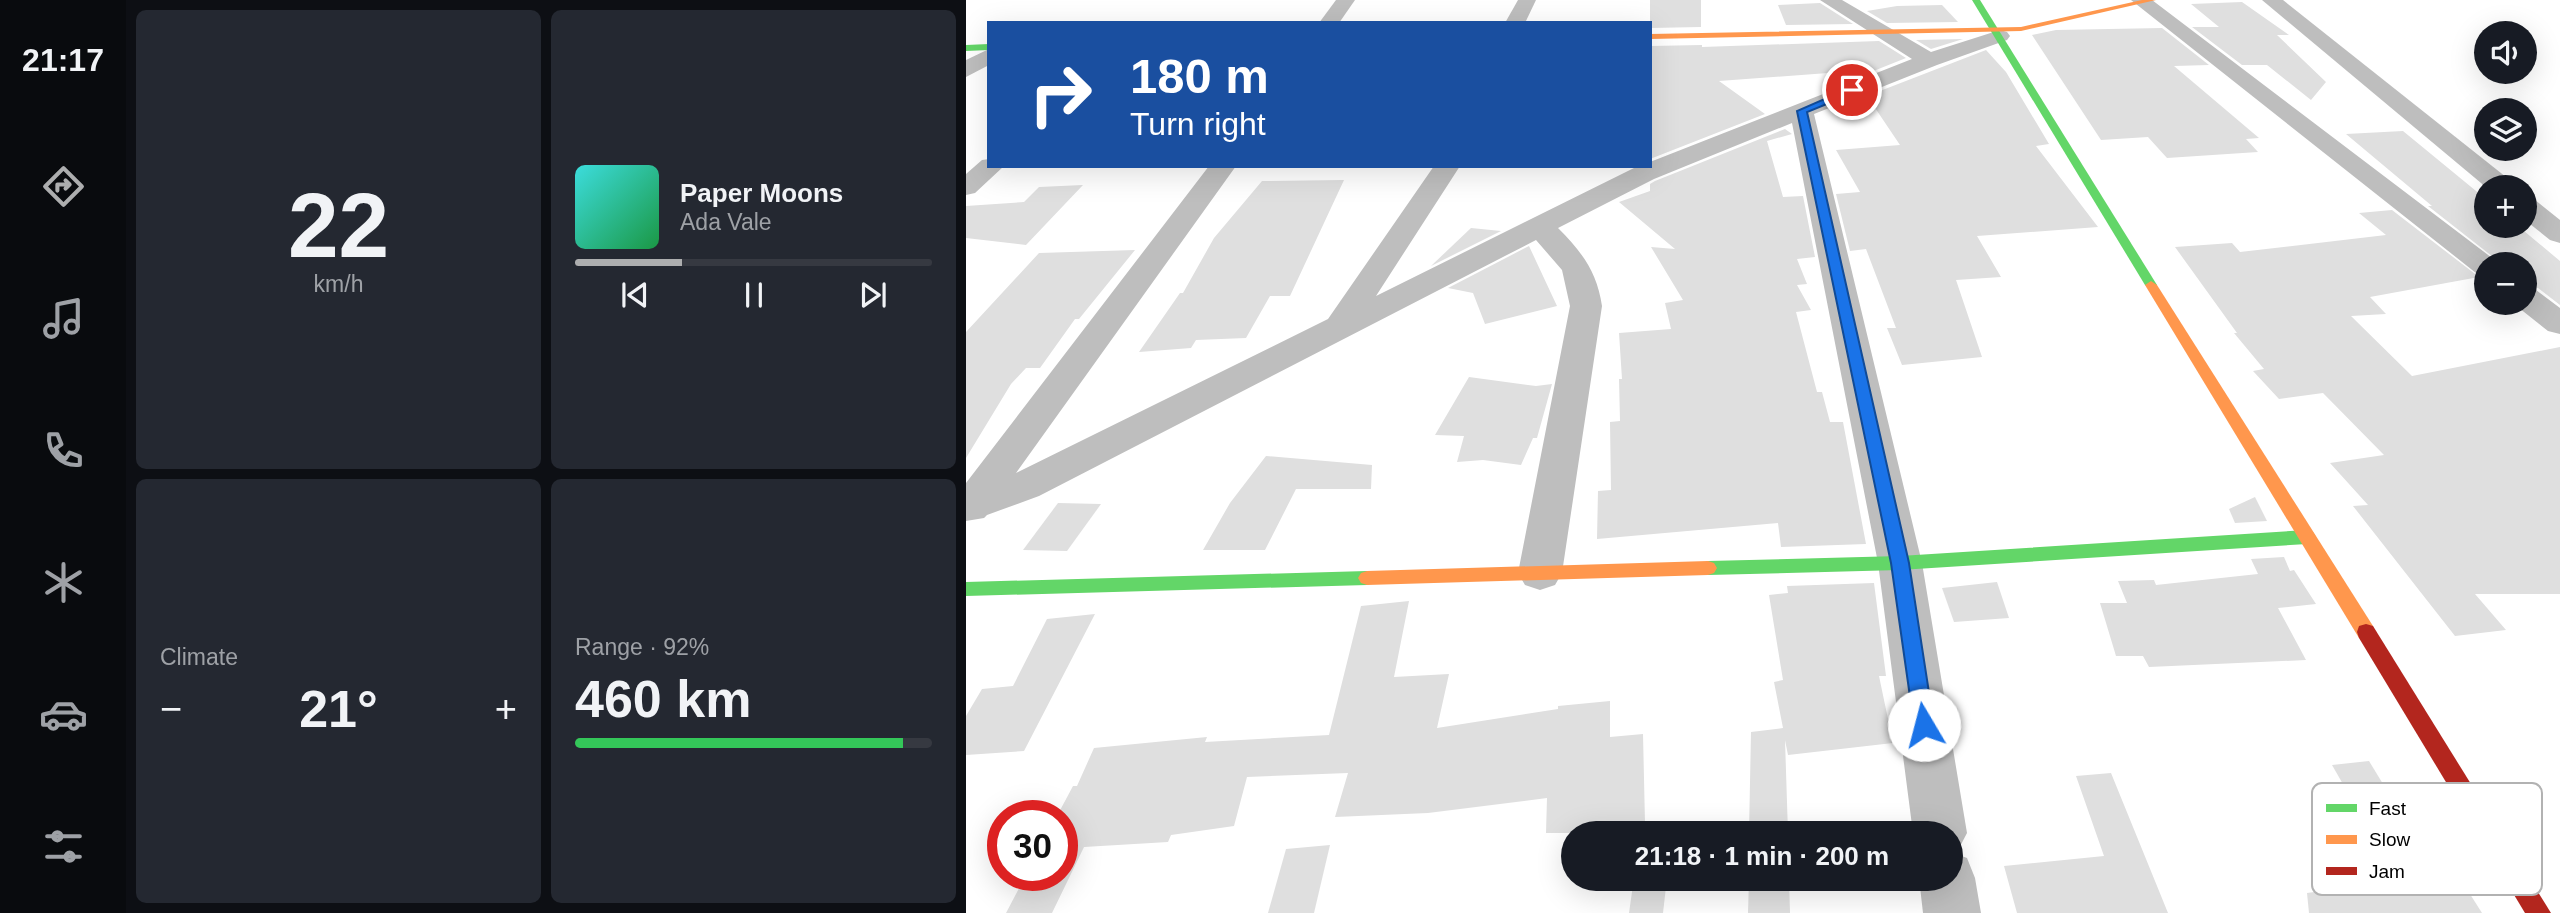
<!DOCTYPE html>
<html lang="en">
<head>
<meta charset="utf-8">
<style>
	body { margin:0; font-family:Helvetica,sans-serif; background:#242831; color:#f1f3f6; height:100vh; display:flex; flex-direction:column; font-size:26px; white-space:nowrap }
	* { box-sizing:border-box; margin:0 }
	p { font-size:23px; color:#9ea1a6 }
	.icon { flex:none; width:38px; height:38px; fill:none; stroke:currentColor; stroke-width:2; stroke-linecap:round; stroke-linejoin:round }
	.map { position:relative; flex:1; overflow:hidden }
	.details { display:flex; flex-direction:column; gap:10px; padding:10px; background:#0d0f14; width:840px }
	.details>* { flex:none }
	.banner { position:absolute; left:21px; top:21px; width:665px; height:147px; border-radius:0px; box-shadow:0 7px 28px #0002; background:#1a4fa0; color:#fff; overflow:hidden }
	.tools { position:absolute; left:1508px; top:21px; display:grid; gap:14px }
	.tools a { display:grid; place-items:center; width:63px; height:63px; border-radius:50%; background:#171b24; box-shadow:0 7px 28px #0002; font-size:35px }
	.speed { position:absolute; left:21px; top:800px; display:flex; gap:14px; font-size:35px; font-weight:700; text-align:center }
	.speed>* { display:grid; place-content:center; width:91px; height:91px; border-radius:50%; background:#171b24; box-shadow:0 7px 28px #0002; line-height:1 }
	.speed .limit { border:10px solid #d22; background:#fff; color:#111 }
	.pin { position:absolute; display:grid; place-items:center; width:60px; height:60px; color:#fff; margin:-30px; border:4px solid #fff; border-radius:50%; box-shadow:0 2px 7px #0007 }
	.me { position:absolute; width:77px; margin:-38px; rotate:352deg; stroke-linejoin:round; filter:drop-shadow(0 0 5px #0008) }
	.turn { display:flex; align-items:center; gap:24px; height:147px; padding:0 28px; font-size:32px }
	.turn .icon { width:91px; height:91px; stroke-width:2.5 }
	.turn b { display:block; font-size:49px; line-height:60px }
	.big { font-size:52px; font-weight:700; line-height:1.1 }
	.details .card { flex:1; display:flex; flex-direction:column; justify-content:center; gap:10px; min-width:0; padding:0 24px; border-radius:10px; background:#242831 }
	.details .dial { align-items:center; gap:0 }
	.dial b { font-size:91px; line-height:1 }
	.song { display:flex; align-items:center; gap:21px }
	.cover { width:84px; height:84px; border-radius:10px; background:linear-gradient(135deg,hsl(180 70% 55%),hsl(140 70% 35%)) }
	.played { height:7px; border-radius:4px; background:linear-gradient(90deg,#adaeaf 30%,#363941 30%) }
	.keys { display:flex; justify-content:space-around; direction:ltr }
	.heat { display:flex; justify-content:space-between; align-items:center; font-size:38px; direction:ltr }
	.charge { height:10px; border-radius:5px; background:linear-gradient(90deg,#34c759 92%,#363941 0) }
	.details .tiles { flex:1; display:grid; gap:10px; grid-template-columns:repeat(2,1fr) }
	.trip { position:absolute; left:595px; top:821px; width:402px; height:70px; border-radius:35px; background:#171b24; box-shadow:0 7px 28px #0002; font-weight:700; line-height:70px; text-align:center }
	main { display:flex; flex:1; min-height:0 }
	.menu { display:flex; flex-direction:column; width:126px; justify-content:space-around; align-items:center; background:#090b0e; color:#9ea1a6 }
	.menu .icon { width:49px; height:49px }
	.menu .current { color:#adaeaf }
	.menu b { font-size:32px; color:#f1f3f6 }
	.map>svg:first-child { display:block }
	.building { fill:#dfdfdf }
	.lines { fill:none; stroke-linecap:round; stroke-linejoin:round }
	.street { fill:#bebebe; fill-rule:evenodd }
	.fast { fill:#63d668; fill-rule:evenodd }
	.slow { fill:#ff974d; fill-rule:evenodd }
	.jam { fill:#b3261e; fill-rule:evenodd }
	.route { fill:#1a73e8; stroke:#114b97; stroke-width:2 }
	.key { fill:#fff; stroke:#b2b2b2; stroke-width:2 }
	.key-label { font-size:19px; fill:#000 }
</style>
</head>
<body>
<main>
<nav class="menu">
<b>21:17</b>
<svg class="icon current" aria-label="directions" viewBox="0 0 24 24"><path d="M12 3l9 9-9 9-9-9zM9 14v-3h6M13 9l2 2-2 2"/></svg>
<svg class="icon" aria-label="music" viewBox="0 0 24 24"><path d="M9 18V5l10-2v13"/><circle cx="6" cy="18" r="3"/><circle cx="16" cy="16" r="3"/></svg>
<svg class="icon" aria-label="phone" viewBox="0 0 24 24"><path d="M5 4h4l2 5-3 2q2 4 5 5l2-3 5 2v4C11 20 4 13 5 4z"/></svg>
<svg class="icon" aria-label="climate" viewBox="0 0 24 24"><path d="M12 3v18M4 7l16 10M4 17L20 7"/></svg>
<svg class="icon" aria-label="car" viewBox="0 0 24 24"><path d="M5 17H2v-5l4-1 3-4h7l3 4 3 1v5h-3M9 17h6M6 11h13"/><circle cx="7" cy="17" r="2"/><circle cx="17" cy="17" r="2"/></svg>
<svg class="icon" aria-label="filters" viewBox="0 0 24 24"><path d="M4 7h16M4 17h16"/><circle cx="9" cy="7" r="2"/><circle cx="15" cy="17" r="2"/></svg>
</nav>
<section class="details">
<div class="tiles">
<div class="card dial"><b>22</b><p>km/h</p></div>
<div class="card">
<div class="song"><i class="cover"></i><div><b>Paper Moons</b><p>Ada Vale</p></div></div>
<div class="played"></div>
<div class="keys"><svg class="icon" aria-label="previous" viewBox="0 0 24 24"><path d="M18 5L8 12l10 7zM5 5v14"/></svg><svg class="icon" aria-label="pause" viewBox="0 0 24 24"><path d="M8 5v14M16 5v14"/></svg><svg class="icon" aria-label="next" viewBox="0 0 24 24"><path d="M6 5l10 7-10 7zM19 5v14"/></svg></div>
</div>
<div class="card"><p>Climate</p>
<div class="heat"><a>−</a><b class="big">21°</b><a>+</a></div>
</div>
<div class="card"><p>Range · 92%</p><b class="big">460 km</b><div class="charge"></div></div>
</div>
</section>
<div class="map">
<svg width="1594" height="913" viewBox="0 0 1594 913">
	<rect width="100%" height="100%" fill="#fff"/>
	<!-- building -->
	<g class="building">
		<polygon points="684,0 735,0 735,27 684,28"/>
		<polygon points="1276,2 1323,35 1311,35 1360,82 1345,100 1301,65 1276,65 1226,27 1253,27 1225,4"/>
		<polygon points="854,3 887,24 820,25 812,5"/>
		<polygon points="976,5 992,22 921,23 901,11 931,6"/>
		<polygon points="1196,28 1243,65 1208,66 1293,138 1280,139 1292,152 1201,158 1182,137 1135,140 1066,35 1090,30"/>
		<polygon points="997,39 965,49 950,40"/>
		<polygon points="913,41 940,58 890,78 889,76 865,78 862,73 753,81 799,114 684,159 684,46 736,45 736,47"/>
		<polygon points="1020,50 1040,72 1083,144 1070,146 1132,227 1011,236 1035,277 990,280 1016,357 936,365 921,328 930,328 900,249 884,251 870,194 894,192 870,150 934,145 901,96"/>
		<polygon points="819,129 826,134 801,141 817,197 837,196 849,257 831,259 841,284 831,285 845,310 830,312 851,392 856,392 864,422 877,422 900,544 815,547 812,523 631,539 632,491 645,490 644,422 654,421 653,379 656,379 653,333 705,329 699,303 717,300 685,247 709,249 653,202 684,191 684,184 689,181"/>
		<polygon points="1437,131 1521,200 1521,226 1552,226 1594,261 1594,305 1572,288 1559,285 1559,264 1536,264 1462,206 1466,206 1380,134"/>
		<polygon points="378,180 324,296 304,296 280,338 230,340 225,348 173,352 214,293 217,293 248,238 296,181"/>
		<polygon points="117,185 60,245 0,238 0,206 58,202 73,187"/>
		<polygon points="1426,210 1513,277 1404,297 1420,314 1385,316 1446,376 1594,347 1594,594 1509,594 1540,630 1489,636 1387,506 1402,505 1364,463 1418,455 1357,393 1313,399 1287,371 1298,369 1268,333 1271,333 1209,247 1266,243 1274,252 1420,235 1393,213"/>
		<polygon points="505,228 535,231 465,266"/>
		<polygon points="563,246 591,306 519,324 507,293 482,288"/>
		<polygon points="169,250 113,319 109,319 74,368 60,368 45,384 0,458 0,332 73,253"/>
		<polygon points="503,377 570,386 586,384 571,438 567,438 555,465 517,460 491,462 498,436 469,435"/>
		<polygon points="300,456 406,465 405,489 330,489 299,550 237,550 264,503"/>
		<polygon points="1289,497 1301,521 1269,523 1263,509"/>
		<polygon points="92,503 135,504 101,551 57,550"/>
		<polygon points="1318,557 1324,571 1328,570 1350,604 1312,608 1340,660 1183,667 1177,656 1150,656 1134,603 1161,603 1152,581 1188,580 1190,585 1292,574 1285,559"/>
		<polygon points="1031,582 1043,618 988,622 976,588"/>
		<polygon points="908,583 920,676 913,676 927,743 822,755 819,740 822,833 783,833 785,732 817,728 808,682 817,680 803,595 822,593 821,586"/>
		<polygon points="443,601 428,677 483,674 471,728 592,709 592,706 644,701 644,737 677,734 679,823 707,823 706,833 580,833 581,798 462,813 369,817 382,773 281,777 268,826 205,835 202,842 118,847 86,913 40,913 60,875 96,875 96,816 91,816 107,786 111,786 128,748 241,737 239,742 363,735 395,606"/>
		<polygon points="129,614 58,751 0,755 0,716 16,689 47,686 81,619"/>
		<polygon points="1403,761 1431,807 1393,812 1366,765"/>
		<polygon points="1145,773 1202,913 1051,913 1038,866 1138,856 1110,776"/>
		<polygon points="364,845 348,913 302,913 320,849"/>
		<polygon points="1490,872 1516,913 1343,913 1341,893"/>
		<polygon points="668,878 701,878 697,913 663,913"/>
		<polygon points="783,878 823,878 824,913 782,913"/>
	</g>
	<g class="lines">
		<!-- street -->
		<g class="street">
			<polygon points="370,0 389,0 373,23 353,23"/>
			<polygon points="552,0 570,0 559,23 539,23"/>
			<path d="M854,0h22l89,52 69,-22 7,2 3,4 -3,4 -70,25 -123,49 108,449 45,270 -11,21 11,4 8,20 6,35h-58l-4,-35h32v-45h-38l-35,-270 -86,-440 -138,56 -96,49c24,24 39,44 44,78l-40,267 -7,12 -15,5 -15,-5 -7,-12 52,-267 -8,-36 -26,-30 -497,256 -52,19 -3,3 -18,3v-38l243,-317h27l-220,307 312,-154 106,-153h26l-84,130 260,-129 14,-1v-4l262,-103z"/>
			<polygon points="1165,0 1186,0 1534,264 1521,264 1521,276 1510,273"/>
			<polygon points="1296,0 1317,0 1545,181 1549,187 1521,188"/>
			<polygon points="23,49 23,65 0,77 0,60"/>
			<polygon points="23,159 23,166 38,166 9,193 0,195 0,174 16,160"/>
			<polygon points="1559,198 1569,200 1594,220 1594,243 1584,240 1559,220"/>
			<polygon points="1559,288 1570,290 1594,308 1594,334 1582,331 1548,304 1559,303"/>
		</g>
		<!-- fast -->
		<g class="fast">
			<polygon points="1006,0 1014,0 1191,285 1189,288 1185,289 1179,285"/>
			<polygon points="23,44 23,50 0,51 0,45"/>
			<polygon points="1341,530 1347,532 1350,537 1347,542 1341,544 934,570 742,575 736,573 733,568 736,563 742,561 934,556"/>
			<polygon points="401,571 407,573 410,578 407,583 401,585 0,596 0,582"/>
		</g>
		<!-- slow -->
		<g class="slow">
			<polygon points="1176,0 1190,0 1055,31 684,39 684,34 1055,27"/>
			<polygon points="1185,281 1191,285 1407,626 1409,632 1407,638 1400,640 1393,638 1179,285"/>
			<polygon points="742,561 748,563 751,568 748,573 742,575 401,585 395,583 392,578 395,573 401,571"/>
		</g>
		<!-- jam -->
		<polygon class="jam" points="1400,624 1407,626 1585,913 1559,913 1393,638 1391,632 1393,626"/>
	</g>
	<!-- route -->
	<polygon class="route" points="886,87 890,88 890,92 841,112 943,563 968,725 965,732 958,735 951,732 948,725 925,563 831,111"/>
	<!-- legend -->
	<rect x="1346" y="783" width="230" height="112" rx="10" class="key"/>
	<rect x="1360" y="804" width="31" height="8" fill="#63d668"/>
	<rect x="1360" y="835" width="31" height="9" fill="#ff974d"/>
	<rect x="1360" y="867" width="31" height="8" fill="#b3261e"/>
	<g class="key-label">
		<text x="1403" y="815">Fast</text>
		<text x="1403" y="846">Slow</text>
		<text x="1403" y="878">Jam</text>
	</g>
</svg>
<div class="tools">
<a><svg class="icon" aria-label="sound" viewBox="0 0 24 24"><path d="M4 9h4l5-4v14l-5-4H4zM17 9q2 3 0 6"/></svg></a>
<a><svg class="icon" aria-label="layers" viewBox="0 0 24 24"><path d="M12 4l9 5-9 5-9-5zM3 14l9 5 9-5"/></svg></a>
<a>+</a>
<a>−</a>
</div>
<div class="speed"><div class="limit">30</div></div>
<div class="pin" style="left:886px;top:90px;background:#d93025"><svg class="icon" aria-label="arrive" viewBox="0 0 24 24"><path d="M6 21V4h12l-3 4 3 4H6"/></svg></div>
<svg class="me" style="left:958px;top:725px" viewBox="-20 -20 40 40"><circle r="19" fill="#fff"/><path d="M0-13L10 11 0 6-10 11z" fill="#1a73e8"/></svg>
<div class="trip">21:18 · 1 min · 200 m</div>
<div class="banner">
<div class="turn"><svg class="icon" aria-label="right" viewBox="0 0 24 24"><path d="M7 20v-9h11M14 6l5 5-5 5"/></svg><div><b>180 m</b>Turn right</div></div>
</div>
</div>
</main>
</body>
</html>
